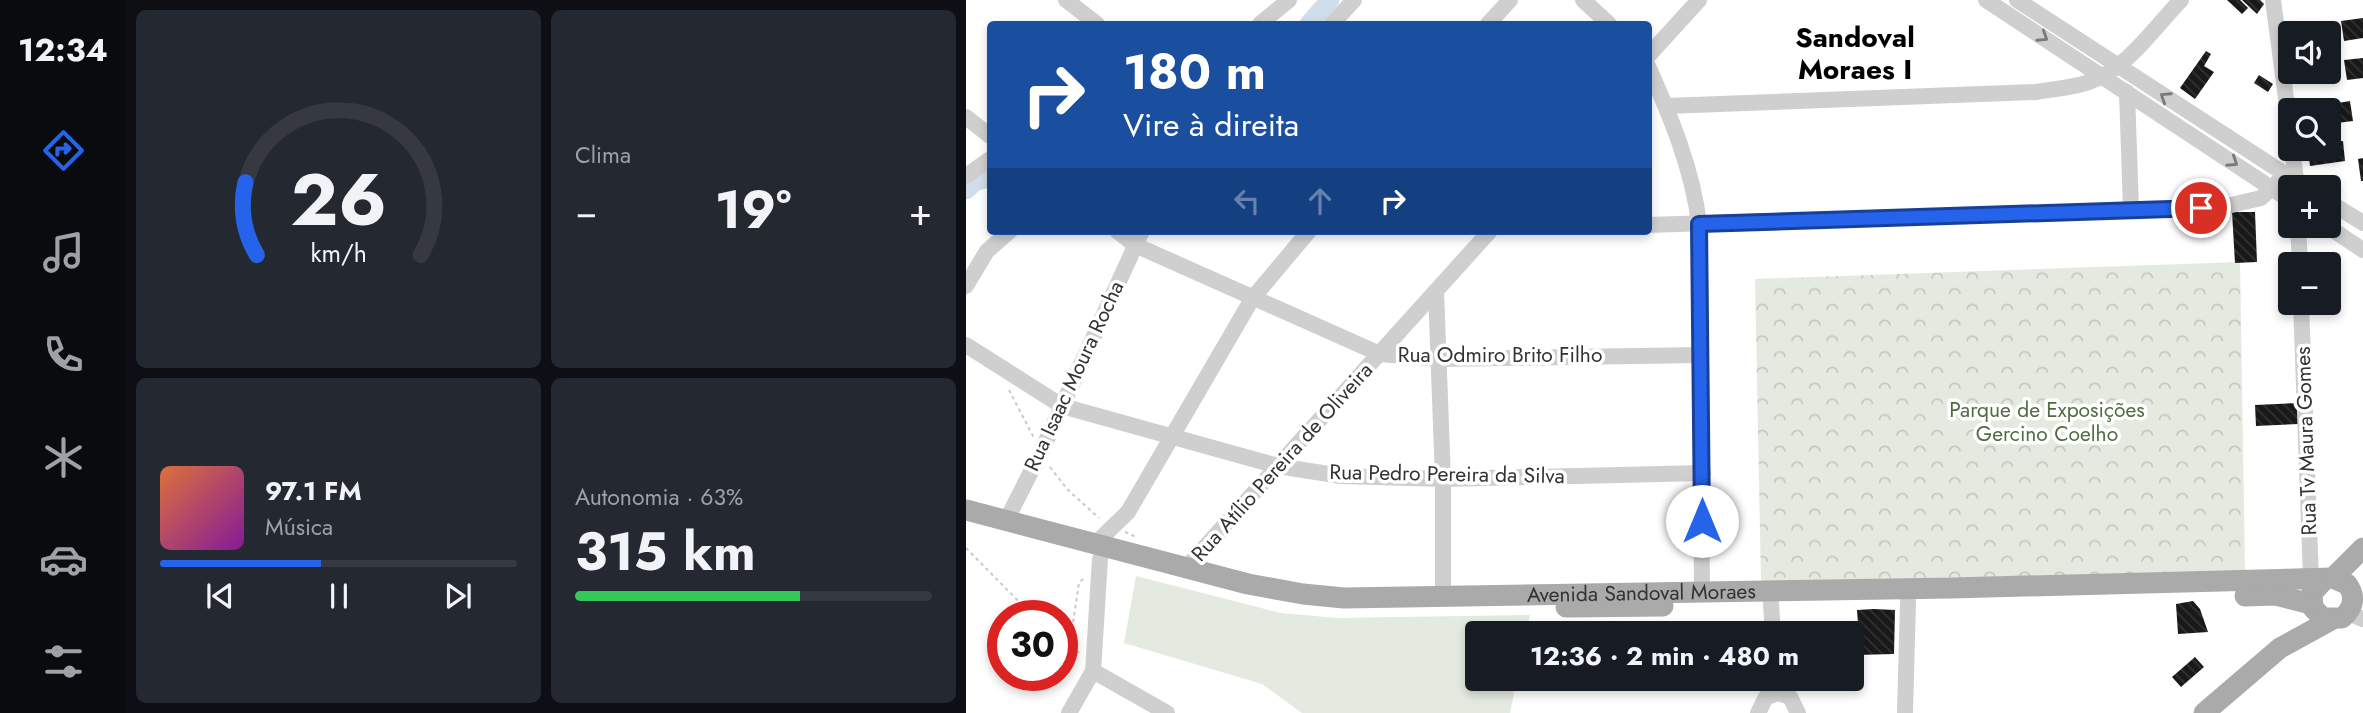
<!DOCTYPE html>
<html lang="pt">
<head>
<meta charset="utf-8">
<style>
	body { margin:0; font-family:Jost,sans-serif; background:#242831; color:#f1f3f6; height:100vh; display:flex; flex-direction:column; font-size:26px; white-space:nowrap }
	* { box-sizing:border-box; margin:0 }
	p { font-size:23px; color:#9ea1a6 }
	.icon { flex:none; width:38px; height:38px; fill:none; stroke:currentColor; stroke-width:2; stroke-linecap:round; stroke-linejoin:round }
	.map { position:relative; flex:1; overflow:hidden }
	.side { display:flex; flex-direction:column; gap:10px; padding:10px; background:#0d0f14; width:840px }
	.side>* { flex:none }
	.top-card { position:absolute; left:21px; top:21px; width:665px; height:214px; border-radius:7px; box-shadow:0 4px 10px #0003; background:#1a4fa0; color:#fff; overflow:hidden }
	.buttons { position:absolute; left:1312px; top:21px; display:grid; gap:14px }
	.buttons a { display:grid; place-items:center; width:63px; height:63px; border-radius:7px; background:#171b24; box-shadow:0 4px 10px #0003; font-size:35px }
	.speed { position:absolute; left:21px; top:600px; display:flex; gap:14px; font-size:35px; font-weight:700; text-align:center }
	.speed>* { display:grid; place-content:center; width:91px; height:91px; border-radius:50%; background:#171b24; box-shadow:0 4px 10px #0003; line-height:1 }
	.speed .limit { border:10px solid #d22; background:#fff; color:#111 }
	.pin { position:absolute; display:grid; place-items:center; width:60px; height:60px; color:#fff; margin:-30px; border:4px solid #fff; border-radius:50%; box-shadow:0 2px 7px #0007 }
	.me { position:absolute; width:77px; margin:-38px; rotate:0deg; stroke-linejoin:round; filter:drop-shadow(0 0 5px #0008) }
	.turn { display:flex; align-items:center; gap:24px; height:147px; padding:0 21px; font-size:32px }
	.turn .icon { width:91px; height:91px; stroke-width:2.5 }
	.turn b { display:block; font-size:49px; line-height:60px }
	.lanes { display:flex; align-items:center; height:66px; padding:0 21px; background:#0003; justify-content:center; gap:35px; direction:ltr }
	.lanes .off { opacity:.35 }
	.big { font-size:52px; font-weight:700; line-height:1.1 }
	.side .card { flex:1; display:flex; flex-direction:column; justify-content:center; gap:10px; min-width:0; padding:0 24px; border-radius:10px; background:#242831 }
	.side .dial { align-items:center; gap:0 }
	.dial svg { height:182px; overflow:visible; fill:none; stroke:#363941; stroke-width:7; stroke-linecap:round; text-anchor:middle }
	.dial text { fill:#f1f3f6; stroke:none }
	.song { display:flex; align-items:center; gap:21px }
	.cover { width:84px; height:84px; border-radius:10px; background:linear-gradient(135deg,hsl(20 70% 55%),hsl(290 70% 35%)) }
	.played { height:7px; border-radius:4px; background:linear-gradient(90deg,#2563eb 45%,#363941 45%) }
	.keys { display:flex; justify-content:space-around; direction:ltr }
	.heat { display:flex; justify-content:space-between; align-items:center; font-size:38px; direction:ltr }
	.charge { height:10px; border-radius:5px; background:linear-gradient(90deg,#34c759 63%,#363941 0) }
	.side .tiles { flex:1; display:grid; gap:10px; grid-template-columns:repeat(2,1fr) }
	.trip { position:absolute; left:499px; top:621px; width:399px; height:70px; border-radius:7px; background:#171b24; box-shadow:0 4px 10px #0003; font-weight:700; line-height:70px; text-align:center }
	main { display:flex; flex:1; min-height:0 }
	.dock { display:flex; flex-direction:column; width:126px; justify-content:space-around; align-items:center; background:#090b0e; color:#9ea1a6 }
	.dock .icon { width:49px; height:49px }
	.dock .selected { color:#2563eb }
	.dock b { font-size:32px; color:#f1f3f6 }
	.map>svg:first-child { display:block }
	.grass { fill:#e4eadf }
	.park { fill:url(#park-crowns) }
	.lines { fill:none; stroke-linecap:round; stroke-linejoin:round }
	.river { stroke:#d0deeb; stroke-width:19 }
	.building { fill:url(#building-back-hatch) }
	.path { stroke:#c9c9c9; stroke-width:2; stroke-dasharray:3.5 3.5; stroke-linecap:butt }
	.minor { stroke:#cfcfcf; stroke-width:16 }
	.major { stroke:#aaa; stroke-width:21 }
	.oneway { stroke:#797979 }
	.route-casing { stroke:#184099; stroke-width:18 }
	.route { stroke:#2563eb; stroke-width:12 }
	.labels { text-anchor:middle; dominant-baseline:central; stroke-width:7; stroke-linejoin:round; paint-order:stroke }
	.street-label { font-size:21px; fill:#323232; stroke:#fff }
	.park-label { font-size:21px; fill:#516c42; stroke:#fff }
	.district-label { font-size:28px; font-weight:bold; fill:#000; stroke:#fff }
</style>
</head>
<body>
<main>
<nav class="dock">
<b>12:34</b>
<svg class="icon selected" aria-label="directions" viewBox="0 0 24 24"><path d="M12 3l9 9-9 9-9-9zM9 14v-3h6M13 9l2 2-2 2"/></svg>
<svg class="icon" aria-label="music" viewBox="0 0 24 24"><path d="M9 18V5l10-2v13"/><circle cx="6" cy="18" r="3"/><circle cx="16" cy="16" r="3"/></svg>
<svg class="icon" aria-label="phone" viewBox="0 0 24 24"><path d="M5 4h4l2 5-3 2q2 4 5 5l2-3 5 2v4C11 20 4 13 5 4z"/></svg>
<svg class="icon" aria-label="climate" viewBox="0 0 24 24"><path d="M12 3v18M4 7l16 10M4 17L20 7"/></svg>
<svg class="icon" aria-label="car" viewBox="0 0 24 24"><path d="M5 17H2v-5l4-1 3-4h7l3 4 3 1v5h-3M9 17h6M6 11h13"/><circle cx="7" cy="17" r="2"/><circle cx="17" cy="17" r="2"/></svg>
<svg class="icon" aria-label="filters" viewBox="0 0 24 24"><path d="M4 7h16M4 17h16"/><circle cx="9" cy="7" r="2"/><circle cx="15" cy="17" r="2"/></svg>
</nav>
<section class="side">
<div class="tiles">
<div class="card dial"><svg viewBox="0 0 100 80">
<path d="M14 69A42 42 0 1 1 86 69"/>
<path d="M14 69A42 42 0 0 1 9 37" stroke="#2563eb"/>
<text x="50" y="56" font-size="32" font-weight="700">26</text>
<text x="50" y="72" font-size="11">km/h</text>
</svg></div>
<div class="card"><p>Clima</p>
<div class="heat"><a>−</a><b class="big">19°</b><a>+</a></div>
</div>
<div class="card">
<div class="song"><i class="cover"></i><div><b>97.1 FM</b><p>Música</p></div></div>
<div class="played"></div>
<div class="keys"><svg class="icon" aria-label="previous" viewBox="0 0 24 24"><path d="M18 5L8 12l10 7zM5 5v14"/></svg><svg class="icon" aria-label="pause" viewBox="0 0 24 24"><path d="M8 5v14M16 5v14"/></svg><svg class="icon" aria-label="next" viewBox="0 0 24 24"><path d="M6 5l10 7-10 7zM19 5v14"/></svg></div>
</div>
<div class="card"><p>Autonomia · 63%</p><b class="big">315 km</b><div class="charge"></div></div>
</div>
</section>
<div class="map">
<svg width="1397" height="713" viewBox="0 0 1397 713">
	<defs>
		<pattern id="park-crowns" width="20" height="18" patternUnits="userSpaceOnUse" patternTransform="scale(1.75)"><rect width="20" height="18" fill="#e4eadf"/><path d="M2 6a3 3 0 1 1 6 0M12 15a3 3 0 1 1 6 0" fill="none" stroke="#c4c9c0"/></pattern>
		<pattern id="building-back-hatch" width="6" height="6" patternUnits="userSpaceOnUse" patternTransform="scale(1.75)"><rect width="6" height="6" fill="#191919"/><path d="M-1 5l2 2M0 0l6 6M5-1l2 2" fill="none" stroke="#323232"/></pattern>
	</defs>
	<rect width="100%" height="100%" fill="#fff"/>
	<!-- grass -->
	<polygon class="grass" points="170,576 315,613 371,618 564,615 560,633 511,634 511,679 551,679 544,713 336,713 296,684 158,643"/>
	<!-- park -->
	<polygon class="park" points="1274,262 1279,572 795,581 789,279"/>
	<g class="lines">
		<!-- river -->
		<g class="river">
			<polyline points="343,24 364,0"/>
			<polyline points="0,190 9,182 24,177"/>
		</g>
	</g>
	<!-- building -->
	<g class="building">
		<polygon points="1261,0 1274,0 1282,8 1276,14"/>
		<polygon points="1276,0 1294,0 1298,4 1291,14"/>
		<polygon points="1397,18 1397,38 1378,41 1375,21"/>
		<polygon points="1347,23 1348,33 1326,33 1325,26"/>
		<polygon points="1240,51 1245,54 1238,66 1248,72 1229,99 1214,88"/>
		<polygon points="1397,58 1397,78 1381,80 1378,60"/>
		<polygon points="1293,75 1307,84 1302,92 1288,83"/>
		<polygon points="1384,101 1387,121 1363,124 1363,110 1331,110"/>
		<polygon points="1377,141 1379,161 1344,166 1342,149 1363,149 1363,143"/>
		<polygon points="1397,158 1397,181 1395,181 1392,159"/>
		<polygon points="1266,212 1289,212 1291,262 1269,263"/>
		<polygon points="1332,403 1333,424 1290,426 1289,405"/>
		<polygon points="1227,601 1234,609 1242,632 1212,634 1210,604"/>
		<polygon points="908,609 929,610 928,654 890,655 893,639 891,610"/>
		<polygon points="1229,657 1238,667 1215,687 1206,677"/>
	</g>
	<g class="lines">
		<!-- path -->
		<g class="path">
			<polyline points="43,390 68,438"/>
			<polyline points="84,467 102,490 133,518"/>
			<polyline points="159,532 170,537"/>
			<polyline points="0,548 67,616"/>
			<polyline points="96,637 113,653"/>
			<polyline points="104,643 113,583 119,577"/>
		</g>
		<!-- minor -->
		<g class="minor">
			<polyline points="100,0 131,24"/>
			<polyline points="617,0 643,24"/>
			<polyline points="1020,0 1325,201"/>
			<polyline points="1051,0 1339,187"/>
			<polyline points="1307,0 1325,136"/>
			<polyline points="294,24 323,0"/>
			<polyline points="366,24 388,0"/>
			<polyline points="522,24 544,0"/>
			<polyline points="682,56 733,0"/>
			<path d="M682,66c22,49 45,104 51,158l3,368"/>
			<polyline points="1161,92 1165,209"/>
			<path d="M700,106l370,-14c17,-3 36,-4 53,-10 37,-12 66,-55 92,-82"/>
			<polyline points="0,117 24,136"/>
			<polyline points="1326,149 1331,187"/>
			<polyline points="0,176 24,159"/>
			<polyline points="1363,202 1397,223"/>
			<polyline points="682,225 1257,207 1295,198 1319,175"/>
			<polyline points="1332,226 1334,264"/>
			<polyline points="1361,226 1397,250"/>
			<polyline points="151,231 169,245 414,354 473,359 735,355"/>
			<polyline points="0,286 21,251 44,231"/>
			<polyline points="470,291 477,479 477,596"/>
			<polyline points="1335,303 1345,579"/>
			<polyline points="0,345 96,406 312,466 375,476 477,479 737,473"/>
			<polyline points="40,521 75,452 176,231"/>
			<polyline points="129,544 162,512 286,299 343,231"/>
			<polyline points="219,569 524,231"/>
			<polyline points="804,590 807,634"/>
			<polyline points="1382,613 1397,619"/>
			<polyline points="127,671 201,713"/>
			<polyline points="103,713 127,671 134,559"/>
			<polyline points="792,713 800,697 813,693 824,697 832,713"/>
			<polyline points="939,713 942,602"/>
		</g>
		<!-- major -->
		<g class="major">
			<path id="s1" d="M0,510l282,74 55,10 41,4 607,-10 382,-10 14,6c9,12 7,24 -5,34h-19l-10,-10 -1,-15 13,-14"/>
			<polyline points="1367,578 1397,548"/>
			<polyline points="1279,596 1310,595 1345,604"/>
			<polyline points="600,607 697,606"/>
			<polyline points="1238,713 1314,648 1365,620"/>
		</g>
	</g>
	<!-- one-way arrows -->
	<defs><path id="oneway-chevron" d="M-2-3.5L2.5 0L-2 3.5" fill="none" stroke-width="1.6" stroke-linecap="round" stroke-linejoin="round" transform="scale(1.75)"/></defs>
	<g class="oneway">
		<use href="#oneway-chevron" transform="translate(1077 37) rotate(33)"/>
		<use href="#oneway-chevron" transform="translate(1199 97) rotate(-147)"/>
		<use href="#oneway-chevron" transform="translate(1267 162) rotate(33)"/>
	</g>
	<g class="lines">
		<defs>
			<polyline id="route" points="736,521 733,224 1235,208"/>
		</defs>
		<!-- route casing -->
		<use href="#route" class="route-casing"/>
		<!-- route -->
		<use href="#route" class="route"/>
	</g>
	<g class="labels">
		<!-- street labels -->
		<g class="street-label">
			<text x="534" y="355">Rua Odmiro Brito Filho</text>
			<text transform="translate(108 376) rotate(-65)">Rua Isaac Moura Rocha</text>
			<text transform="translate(1340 441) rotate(-92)">Rua Tv Maura Gomes</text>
			<text transform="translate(316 462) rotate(-48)">Rua Atílio Pereira de Oliveira</text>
			<text transform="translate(481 474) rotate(1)">Rua Pedro Pereira da Silva</text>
			<text stroke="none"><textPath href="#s1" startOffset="686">Avenida Sandoval Moraes</textPath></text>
		</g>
		<!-- park labels -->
		<g class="park-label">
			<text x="1081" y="410">Parque de Exposições<tspan x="1081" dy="24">Gercino Coelho</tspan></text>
		</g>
		<!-- district labels -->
		<g class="district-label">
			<text x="889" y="37">Sandoval<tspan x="889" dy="32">Moraes I</tspan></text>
		</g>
	</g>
</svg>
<div class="buttons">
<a><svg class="icon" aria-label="sound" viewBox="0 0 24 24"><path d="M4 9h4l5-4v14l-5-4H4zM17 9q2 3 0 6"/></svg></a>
<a><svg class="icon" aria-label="search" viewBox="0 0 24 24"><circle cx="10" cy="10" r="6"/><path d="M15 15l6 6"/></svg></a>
<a>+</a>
<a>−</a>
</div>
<div class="speed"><div class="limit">30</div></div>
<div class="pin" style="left:1235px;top:208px;background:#d93025"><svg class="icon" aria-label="arrive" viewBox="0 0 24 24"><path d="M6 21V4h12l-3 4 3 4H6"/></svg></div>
<svg class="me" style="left:736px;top:521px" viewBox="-20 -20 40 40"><circle r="19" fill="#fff"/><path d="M0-13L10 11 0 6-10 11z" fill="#2563eb"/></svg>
<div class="trip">12:36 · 2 min · 480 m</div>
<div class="top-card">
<div class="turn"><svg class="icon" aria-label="right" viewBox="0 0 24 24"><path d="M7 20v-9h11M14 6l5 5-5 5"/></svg><div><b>180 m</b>Vire à direita</div></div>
<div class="lanes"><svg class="icon off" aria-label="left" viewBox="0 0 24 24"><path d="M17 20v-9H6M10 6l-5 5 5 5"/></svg><svg class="icon off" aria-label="ahead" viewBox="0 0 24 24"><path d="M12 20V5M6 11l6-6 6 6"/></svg><svg class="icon" aria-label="right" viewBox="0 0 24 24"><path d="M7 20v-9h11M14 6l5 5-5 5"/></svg></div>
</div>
</div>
</main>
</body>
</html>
